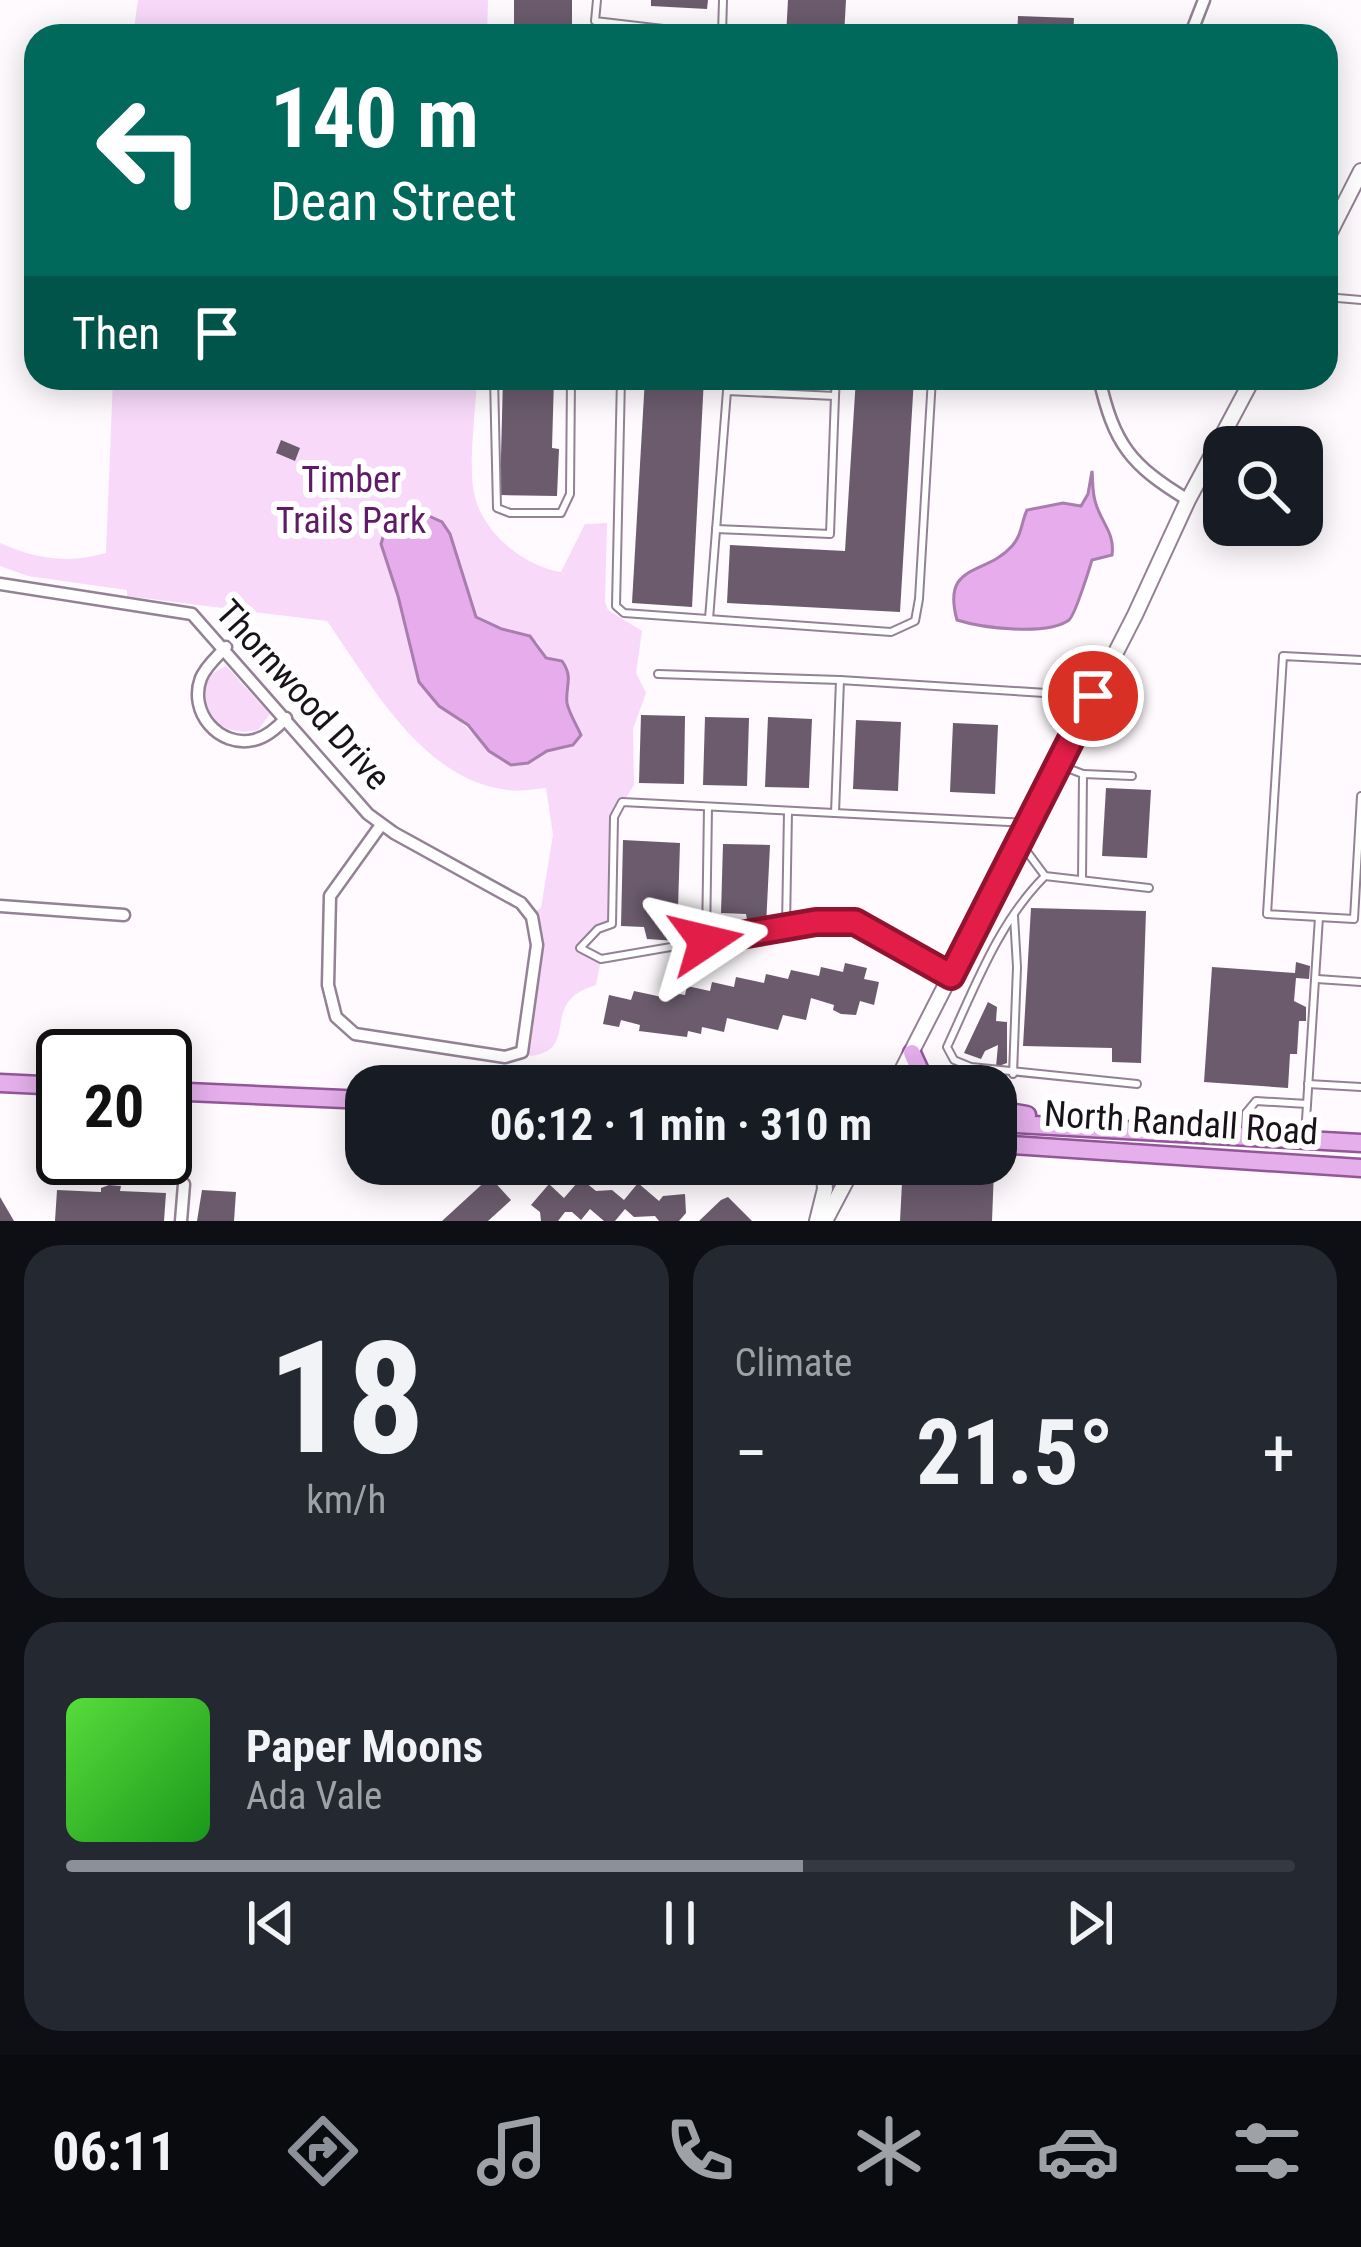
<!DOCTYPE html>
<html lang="en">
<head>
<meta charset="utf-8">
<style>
	body { margin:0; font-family:"Roboto Condensed",sans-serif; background:#242831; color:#f1f3f6; height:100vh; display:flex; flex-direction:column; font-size:45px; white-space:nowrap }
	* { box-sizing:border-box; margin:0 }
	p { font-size:39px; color:#9ea1a6 }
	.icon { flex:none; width:66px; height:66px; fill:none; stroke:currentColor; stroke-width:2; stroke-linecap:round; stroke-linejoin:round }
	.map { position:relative; height:1221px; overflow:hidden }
	.panel { display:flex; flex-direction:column; gap:24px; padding:24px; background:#0d0f14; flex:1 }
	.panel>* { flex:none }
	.top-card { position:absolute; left:24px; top:24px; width:1314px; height:366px; border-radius:36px; box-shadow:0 6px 30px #0003; background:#00695c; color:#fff; overflow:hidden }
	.fabs { position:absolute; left:1203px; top:426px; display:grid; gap:24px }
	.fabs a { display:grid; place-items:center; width:120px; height:120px; border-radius:24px; background:#171b24; box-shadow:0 6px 30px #0003; font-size:60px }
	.speed { position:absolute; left:36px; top:1029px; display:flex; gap:24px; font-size:60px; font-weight:700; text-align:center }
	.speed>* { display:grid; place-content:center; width:156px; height:156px; border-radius:50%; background:#171b24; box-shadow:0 6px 30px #0003; line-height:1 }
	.speed .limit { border:6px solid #111; border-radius:18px; background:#fff; color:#111 }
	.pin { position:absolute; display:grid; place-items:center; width:102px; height:102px; color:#fff; margin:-51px; border:6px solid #fff; border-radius:50%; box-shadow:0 3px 12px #0007 }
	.me { position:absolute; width:132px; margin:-66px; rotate:80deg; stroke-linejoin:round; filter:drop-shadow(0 0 9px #0008) }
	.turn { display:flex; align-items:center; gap:42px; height:252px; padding:0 48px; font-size:54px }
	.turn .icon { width:156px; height:156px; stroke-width:2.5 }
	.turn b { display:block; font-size:84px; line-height:102px }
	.then { display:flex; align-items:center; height:114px; padding:0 48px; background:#0003; gap:24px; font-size:45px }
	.big { font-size:90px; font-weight:700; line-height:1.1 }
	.panel .card { flex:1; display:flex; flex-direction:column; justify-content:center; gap:18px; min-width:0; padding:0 42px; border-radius:36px; background:#242831 }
	.panel .dial { align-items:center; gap:0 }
	.dial b { font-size:156px; line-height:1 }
	.song { display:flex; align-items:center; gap:36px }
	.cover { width:144px; height:144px; border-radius:18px; background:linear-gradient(135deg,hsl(110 70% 55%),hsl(120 70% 35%)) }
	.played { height:12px; border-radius:6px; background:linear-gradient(90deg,#8c9099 60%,#363941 60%) }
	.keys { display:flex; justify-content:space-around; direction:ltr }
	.heat { display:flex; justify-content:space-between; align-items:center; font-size:66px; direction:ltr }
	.panel .tiles { flex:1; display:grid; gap:24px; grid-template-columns:1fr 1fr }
	.card:last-child { grid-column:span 2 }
	.trip { position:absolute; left:345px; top:1065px; width:672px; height:120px; border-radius:36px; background:#171b24; box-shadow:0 6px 30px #0003; font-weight:700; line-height:120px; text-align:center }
	.menu { display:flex; height:192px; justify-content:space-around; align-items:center; background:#090b0e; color:#9ea1a6 }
	.menu .icon { width:84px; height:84px }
	.menu .selected { color:#8c9099 }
	.menu b { font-size:54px; color:#f1f3f6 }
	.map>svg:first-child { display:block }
	.green { fill:#f8d9fa; fill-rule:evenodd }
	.water { fill:#e6acec; stroke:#a87ead; stroke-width:3 }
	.building { fill:#6b5b6d }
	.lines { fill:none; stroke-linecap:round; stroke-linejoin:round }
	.service-casing { stroke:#938194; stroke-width:10 }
	.minor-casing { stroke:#938194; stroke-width:15 }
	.tertiary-casing { stroke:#938194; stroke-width:18 }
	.primary-casing { stroke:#925699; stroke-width:21 }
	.service { stroke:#fff; stroke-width:6 }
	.minor { stroke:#fff; stroke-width:10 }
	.tertiary { stroke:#fff; stroke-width:14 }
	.primary { stroke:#e5afeb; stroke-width:16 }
	.route-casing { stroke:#92132f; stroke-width:30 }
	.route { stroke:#e11d48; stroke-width:21 }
	.labels { text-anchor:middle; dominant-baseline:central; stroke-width:12; stroke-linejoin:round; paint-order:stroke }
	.park-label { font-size:36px; fill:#5f1b67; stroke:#fff }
	.street-label { font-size:36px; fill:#19121a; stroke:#fff }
</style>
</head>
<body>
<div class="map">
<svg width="1361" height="1221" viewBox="0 0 1361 1221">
	<rect width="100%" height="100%" fill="#fefafe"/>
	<!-- green -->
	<g class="green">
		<polygon points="138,0 488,0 487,36 133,36"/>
		<path d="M113,378h364c-1,31 -9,87 -3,115 8,40 50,73 87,79l24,-48 22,-1 -2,79 3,8 34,21 -6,42 10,20 -13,36 1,56 -20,32 -2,107 -14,5 -17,18 20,12 -5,26c-59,17 -14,64 -65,71l-9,-4 15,-107 -7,-31 11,-6 12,-73 -7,-47c-12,1 -26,4 -38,2 -86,-10 -136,-105 -181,-169l-200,-25v-6l-99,-14 -28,-10v-23c36,16 68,21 106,10zM476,617l62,25 8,17 16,2c12,17 3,25 6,42 1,10 9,22 12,32l-17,14 -16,2 -19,12 -28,-3 -81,-78z"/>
		<path d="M226,666l44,48 -12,16c-37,9 -62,-18 -49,-55z"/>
	</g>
	<!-- water -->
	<g class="water">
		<path d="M1092,471c1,10 0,23 4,33 6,20 19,29 16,51l-20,5c-3,10 -17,55 -23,60 -22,16 -87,8 -112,0 -16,-58 29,-44 55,-74 10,-11 9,-23 15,-36l36,-7 18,3 7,-12z"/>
		<path d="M420,512l22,10 8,12 26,83 26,12 28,7 16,22 16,3c12,17 3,25 5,42 2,10 10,23 14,32l-8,10 -26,6 -19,12 -17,2 -22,-14 -21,-26 -29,-19 -20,-24 -21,-86 -17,-52 4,-14 7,-8z"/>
	</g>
	<!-- building -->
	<g class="building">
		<rect x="514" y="0" width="58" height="36"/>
		<polygon points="651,0 708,0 707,9 651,6"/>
		<polygon points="788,0 846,0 844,36 786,36"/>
		<polygon points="1018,16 1074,18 1073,36 1017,36"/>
		<polygon points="503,378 554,378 552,448 559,449 557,496 500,495"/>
		<polygon points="645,378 704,378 692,607 632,603"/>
		<polygon points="856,378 914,378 900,612 727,603 730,545 845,551"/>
		<polygon points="281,440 300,448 295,461 276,453"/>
		<polygon points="641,715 685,716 684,784 639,783"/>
		<polygon points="705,717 749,718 747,786 703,785"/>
		<polygon points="768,717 812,719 809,788 765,787"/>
		<polygon points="856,720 901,722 898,791 853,789"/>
		<polygon points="953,723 998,725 995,794 950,792"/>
		<polygon points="1106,788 1151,790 1147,858 1102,856"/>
		<polygon points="623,840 680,843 677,941 647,939 644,927 621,926"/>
		<polygon points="723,844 770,845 766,926 748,925 746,914 721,913"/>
		<polygon points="1031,908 1146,911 1141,1063 1112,1062 1112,1048 1023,1046"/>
		<polygon points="1296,962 1310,966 1309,979 1296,978 1294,1001 1306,1007 1306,1021 1299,1021 1297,1054 1290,1054 1288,1088 1204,1082 1212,967 1295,973"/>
		<polygon points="845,963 867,968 864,979 879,982 874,1005 860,1001 856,1015 841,1014 833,1010 834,1005 811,998 806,1020 783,1015 778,1030 727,1018 724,1032 702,1027 701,1034 688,1031 687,1037 639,1031 640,1025 621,1020 619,1027 603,1024 609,995 631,1000 634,991 662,997 663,991 685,995 687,986 710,991 712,982 734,987 736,977 764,983 766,974 788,979 791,970 819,976 821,967 843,972"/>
		<polygon points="988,1002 997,1007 996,1021 1007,1022 1007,1063 996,1067 998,1045 985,1051 981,1059 964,1053"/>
		<polygon points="903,1164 994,1169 992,1221 900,1221"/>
		<polygon points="490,1177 511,1200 488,1221 442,1221"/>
		<polygon points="585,1182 596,1191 612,1190 624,1200 638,1183 659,1201 663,1196 685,1194 686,1213 679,1221 659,1221 655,1216 634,1217 625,1209 615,1221 604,1221 590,1209 581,1220 572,1212 565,1212 558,1221 541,1221 540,1212 531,1205 549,1184 564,1198 577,1183"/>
		<polygon points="109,1185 121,1186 120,1191 166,1193 164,1221 55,1221 57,1190 101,1192 101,1188"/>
		<polygon points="202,1190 236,1192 234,1221 197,1221"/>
		<polygon points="0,1197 14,1221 0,1221"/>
		<polygon points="728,1197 752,1221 699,1221 721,1200"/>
	</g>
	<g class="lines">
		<defs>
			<g id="service">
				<polyline points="597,0 595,21 723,36"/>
				<polyline points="722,34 723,0"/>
				<polyline points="1326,297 1361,300"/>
				<polyline points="494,378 497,508 510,513 561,513 570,494 571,378"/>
				<polyline points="621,378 616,606 624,613 891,632 915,621 919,599 932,378"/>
				<polyline points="716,529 830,534 835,396"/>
				<polyline points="709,619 727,391 835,396 836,378"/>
				<polyline points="1361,660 1283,656 1267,914 1354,919 1361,796"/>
				<polyline points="658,674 840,680"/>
				<polyline points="1062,766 1083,774 1082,880"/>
				<polyline points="1083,774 1132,776"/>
				<polyline points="835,813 840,680 1093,696"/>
				<polyline points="1022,845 1045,876 1149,888"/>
				<path d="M1045,876c-47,47 -70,111 -98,171l7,13 17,7 166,17"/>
				<polyline points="786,927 788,811"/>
				<polyline points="706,941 708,807"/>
				<polyline points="948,975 855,922 816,922 601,959 580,948 598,929 612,924 614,817 622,802 1027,823"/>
				<polyline points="1317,979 1361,982"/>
				<polyline points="1013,1074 1017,967 1014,916"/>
				<polyline points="1308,1084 1361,1087"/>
				<polyline points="1245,1133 1246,1113 1256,1101 1307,1104"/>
				<polyline points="1305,1136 1319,917"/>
			</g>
			<g id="minor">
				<polyline points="1190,36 1204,0"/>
				<path d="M1099,378c15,66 31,87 89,122"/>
				<polyline points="0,584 192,614 368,814 394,833 521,903 532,917 537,945 522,1052 505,1057 355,1034 336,1017 328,985 330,896 381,825"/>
				<path d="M226,647c-9,10 -20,19 -25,31 -13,34 18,70 53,62 13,-3 23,-12 32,-22"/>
				<polyline points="0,906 124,915"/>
				<polyline points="181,1221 184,1184"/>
			</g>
			<g id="tertiary">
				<polyline points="1326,240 1361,171"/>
				<polyline points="894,1086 1135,615 1188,500 1253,378"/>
				<polyline points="817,1221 825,1189 823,1164"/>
				<polyline points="825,1221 855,1164"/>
			</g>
			<g id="primary">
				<polyline points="912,1053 927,1086"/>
				<polyline points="0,1083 63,1086"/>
				<polyline points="165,1091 366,1100"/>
				<polyline points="996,1110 1027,1115"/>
				<polyline points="996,1123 1361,1143"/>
				<polyline points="996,1144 1361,1168"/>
			</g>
		</defs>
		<!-- service casing -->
		<use href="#service" class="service-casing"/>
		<!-- minor casing -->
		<use href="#minor" class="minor-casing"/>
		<!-- tertiary casing -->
		<use href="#tertiary" class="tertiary-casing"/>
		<!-- primary casing -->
		<use href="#primary" class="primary-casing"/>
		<!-- service -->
		<use href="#service" class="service"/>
		<!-- minor -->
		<use href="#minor" class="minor"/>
		<!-- tertiary -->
		<use href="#tertiary" class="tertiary"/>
		<!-- primary -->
		<use href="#primary" class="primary"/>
	</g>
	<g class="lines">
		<defs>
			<polyline id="route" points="706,941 816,922 855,922 951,976 1093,696"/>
		</defs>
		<!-- route casing -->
		<use href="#route" class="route-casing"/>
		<!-- route -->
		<use href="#route" class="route"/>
	</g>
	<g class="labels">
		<!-- park labels -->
		<g class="park-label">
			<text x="351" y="480">Timber<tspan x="351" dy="41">Trails Park</tspan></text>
		</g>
		<!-- street labels -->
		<g class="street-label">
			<text transform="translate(303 695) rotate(48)">Thornwood Drive</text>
			<text transform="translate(1181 1123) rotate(4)">North Randall Road</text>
		</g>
	</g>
</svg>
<div class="fabs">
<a><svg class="icon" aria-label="search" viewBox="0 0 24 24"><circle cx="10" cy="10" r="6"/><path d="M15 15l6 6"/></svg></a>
</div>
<div class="speed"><div class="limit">20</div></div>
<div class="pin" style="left:1093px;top:696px;background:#d93025"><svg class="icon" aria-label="arrive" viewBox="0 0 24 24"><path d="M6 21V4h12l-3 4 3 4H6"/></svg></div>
<svg class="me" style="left:706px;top:941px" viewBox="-20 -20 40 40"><path d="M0-17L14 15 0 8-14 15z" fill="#e11d48" stroke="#fff" stroke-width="4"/></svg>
<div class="trip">06:12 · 1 min · 310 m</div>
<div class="top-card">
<div class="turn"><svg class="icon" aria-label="left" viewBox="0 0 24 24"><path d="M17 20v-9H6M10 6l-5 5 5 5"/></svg><div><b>140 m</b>Dean Street</div></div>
<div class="then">Then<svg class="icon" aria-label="arrive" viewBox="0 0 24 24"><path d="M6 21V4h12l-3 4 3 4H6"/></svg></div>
</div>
</div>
<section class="panel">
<div class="tiles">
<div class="card dial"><b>18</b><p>km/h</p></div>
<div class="card"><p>Climate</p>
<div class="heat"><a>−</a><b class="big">21.5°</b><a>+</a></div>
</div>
<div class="card">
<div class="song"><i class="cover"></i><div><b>Paper Moons</b><p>Ada Vale</p></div></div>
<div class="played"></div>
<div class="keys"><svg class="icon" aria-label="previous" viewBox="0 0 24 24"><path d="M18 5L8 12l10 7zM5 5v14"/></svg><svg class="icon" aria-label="pause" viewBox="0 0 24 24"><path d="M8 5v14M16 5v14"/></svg><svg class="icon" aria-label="next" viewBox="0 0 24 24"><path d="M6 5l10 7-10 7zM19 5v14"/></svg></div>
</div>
</div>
</section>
<nav class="menu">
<b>06:11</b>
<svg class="icon selected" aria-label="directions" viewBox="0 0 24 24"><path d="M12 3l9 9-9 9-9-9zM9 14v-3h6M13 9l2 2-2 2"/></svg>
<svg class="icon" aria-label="music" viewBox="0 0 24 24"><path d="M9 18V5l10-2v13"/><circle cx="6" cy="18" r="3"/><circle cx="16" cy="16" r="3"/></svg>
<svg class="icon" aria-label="phone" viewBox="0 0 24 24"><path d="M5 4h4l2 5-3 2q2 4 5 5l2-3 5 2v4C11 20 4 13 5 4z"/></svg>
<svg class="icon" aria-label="climate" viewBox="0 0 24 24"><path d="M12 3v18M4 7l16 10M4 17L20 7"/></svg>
<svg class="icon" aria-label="car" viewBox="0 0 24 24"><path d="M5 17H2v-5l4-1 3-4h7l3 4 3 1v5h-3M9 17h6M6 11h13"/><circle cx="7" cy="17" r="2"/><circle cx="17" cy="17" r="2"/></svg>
<svg class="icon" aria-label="filters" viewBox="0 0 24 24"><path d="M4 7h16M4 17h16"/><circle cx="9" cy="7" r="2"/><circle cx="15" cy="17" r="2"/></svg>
</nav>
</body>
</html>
